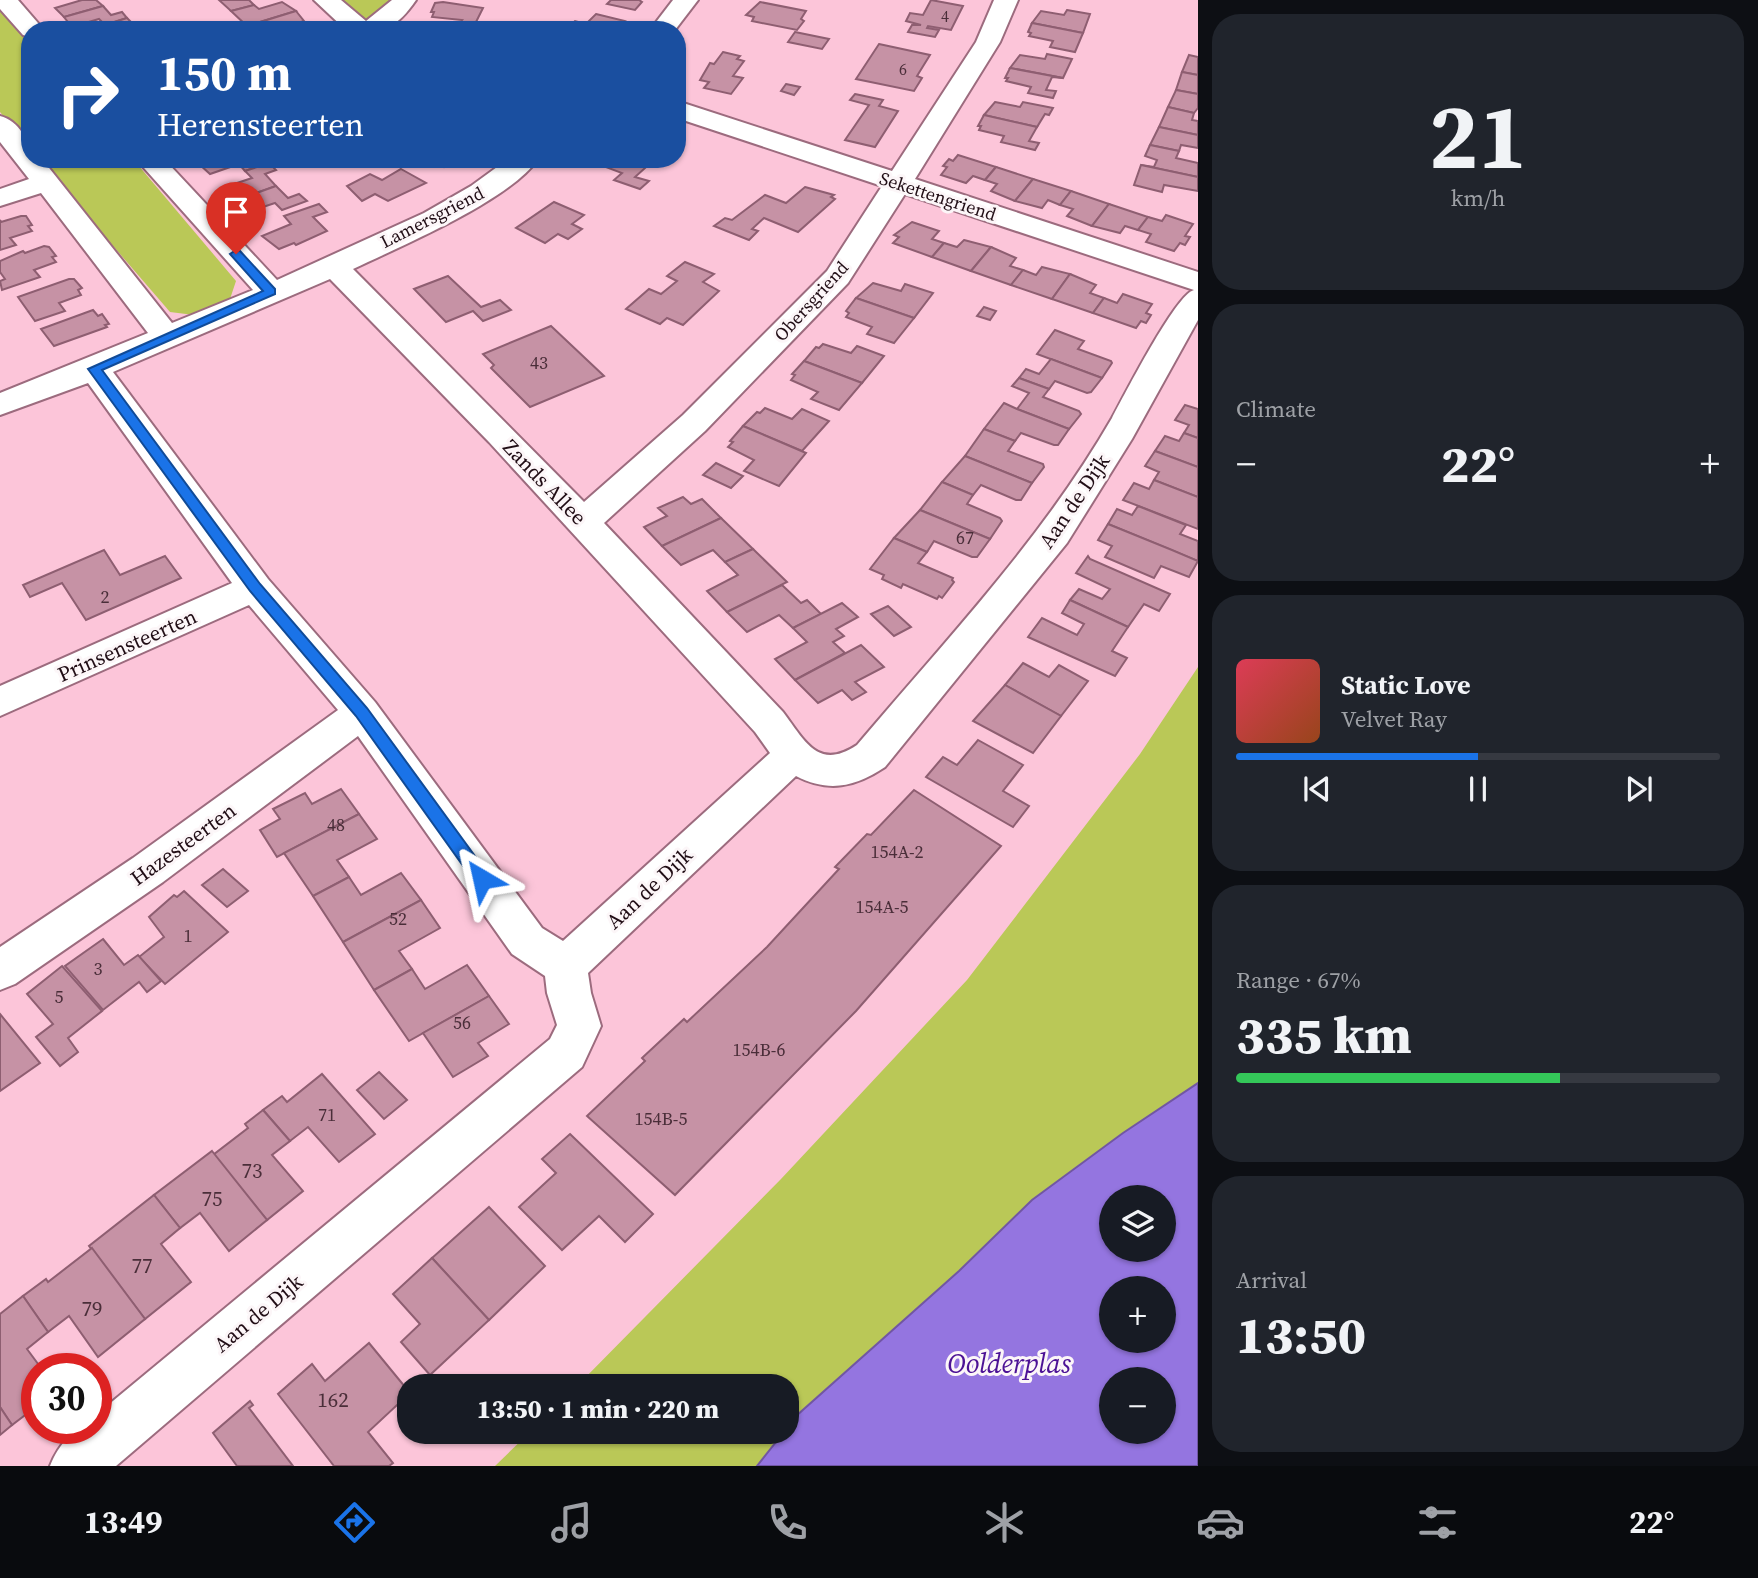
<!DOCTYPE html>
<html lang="en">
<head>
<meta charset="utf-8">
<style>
	body { margin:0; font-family:"Source Serif 4",serif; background:#20242c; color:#f1f3f6; height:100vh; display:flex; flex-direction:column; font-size:26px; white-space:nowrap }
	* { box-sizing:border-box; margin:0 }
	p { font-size:23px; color:#9ea1a6 }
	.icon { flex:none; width:38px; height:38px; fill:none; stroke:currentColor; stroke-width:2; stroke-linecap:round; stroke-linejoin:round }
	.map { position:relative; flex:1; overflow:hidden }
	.panel { display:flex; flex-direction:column; gap:14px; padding:14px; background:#0d0f14; width:560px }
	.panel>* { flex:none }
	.banner { position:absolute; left:21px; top:21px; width:665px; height:147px; border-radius:28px; box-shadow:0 2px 5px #0004; background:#1a4fa0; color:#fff; overflow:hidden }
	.tools { position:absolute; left:1099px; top:1185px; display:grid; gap:14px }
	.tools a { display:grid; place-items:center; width:77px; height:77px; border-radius:50%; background:#171b24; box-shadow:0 2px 5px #0004; font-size:35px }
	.speed { position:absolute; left:21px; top:1353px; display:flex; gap:14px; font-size:35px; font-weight:700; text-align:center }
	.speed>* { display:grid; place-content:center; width:91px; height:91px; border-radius:50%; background:#171b24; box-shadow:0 2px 5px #0004; line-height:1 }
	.speed .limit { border:10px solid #d22; background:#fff; color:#111 }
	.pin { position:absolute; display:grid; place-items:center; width:60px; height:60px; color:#fff; margin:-72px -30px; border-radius:50% 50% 50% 0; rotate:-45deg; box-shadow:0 0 7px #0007 }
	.pin .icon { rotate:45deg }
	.me { position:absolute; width:77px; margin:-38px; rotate:324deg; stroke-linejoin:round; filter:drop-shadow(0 0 5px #0008) }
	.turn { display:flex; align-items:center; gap:24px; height:147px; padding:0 21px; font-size:32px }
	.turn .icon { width:91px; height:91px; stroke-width:2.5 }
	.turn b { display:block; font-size:49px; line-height:60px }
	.big { font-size:52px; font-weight:800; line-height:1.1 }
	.panel .card { flex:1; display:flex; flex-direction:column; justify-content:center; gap:10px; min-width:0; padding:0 24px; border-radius:28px; background:#20242c }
	.panel .dial { align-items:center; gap:0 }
	.dial b { font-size:91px; line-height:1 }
	.song { display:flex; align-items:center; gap:21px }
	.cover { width:84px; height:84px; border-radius:10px; background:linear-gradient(135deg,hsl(350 70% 55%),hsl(20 70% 35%)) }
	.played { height:7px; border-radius:4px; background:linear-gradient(90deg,#1a73e8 50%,#363941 50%) }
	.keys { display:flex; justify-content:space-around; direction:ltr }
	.heat { display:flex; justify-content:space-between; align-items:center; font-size:38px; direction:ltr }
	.charge { height:10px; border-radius:5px; background:linear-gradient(90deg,#34c759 67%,#363941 0) }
	.trip { position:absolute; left:397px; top:1374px; width:402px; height:70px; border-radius:28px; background:#171b24; box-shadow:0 2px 5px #0004; font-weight:800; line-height:70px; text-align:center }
	.dock { display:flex; height:112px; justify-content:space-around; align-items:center; background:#090b0e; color:#9ea1a6 }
	.dock .icon { width:49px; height:49px }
	.dock .current { color:#1a73e8 }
	.dock b { font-size:32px; color:#f1f3f6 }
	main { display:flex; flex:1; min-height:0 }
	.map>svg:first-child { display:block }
	.green { fill:#bac857 }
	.water { fill:#9475e0; stroke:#7156a3; stroke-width:2; fill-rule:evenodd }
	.building { fill:#c692a5; stroke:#8e5e71; stroke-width:2 }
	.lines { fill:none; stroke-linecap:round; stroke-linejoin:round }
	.minor-casing { stroke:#9c6b7e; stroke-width:4 }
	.minor { fill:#fff; fill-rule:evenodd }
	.route { fill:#1a73e8; stroke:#114b97; stroke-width:2 }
	.labels { text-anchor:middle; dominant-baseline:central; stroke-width:6; stroke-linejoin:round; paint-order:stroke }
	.far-number-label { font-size:16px; fill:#4a2e39 }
	.far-street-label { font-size:18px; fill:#200d15; stroke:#fcf6f8 }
	.number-label { font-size:18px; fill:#4a2e39 }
	.street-label { font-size:21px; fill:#200d15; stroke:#fcf6f8 }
	.near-number-label { font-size:21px; fill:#4a2e39 }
	.near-water-label { font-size:28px; font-style:italic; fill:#4c1295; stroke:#fcf6f8 }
</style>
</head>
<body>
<main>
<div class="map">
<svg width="1198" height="1466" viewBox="0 0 1198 1466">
	<rect width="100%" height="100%" fill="#fcc5d9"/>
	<!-- green -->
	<g class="green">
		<polygon points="334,0 392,0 370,19 356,18"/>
		<polygon points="0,9 30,43 30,149 0,112"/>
		<polygon points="38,159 133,159 236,281 229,302 194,315 170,312"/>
		<polygon points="1198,667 1198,1083 1123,1133 1032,1200 959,1271 788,1427 788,1386 577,1386 781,1179 967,980 1140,754"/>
		<polygon points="530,1432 784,1432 757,1466 495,1466"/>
	</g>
	<!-- water -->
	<path class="water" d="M1198,1083v383h-441l27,-34h4v-5l7,-10 164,-146 73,-71 91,-67zM1111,1197h53v53h-53zM1111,1288h53v52h-53zM1111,1379h53v53h-53z"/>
	<!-- building -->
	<g class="building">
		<polygon points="82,0 96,0 103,6 64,17 55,8"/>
		<polygon points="219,0 249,0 254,5 231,11"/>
		<polygon points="611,0 639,0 642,2 635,10 607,4"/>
		<polygon points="931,0 963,6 951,30 928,26 927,28 939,30 935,37 908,32 912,25 921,25 906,21 910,13 923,15"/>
		<polygon points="282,2 296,11 247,26 231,11 254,5 259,9"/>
		<polygon points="443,2 483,8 473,28 479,29 453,30 462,20 432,17 434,12 431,12 435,3"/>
		<polygon points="760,2 806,11 801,19 804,21 797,30 752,21 754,17 746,15"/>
		<polygon points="103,6 111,15 122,12 127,18 105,25 99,19 72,27 64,17"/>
		<polygon points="1067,10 1090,14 1083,33 1032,23 1041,11 1064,15"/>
		<polygon points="296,11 304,21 275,30 251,30 247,26"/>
		<polygon points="596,14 625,21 618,29 612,30 548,30 553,25 568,28 575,21 586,24"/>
		<polygon points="127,18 139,30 110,30 105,25"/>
		<polygon points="1032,23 1083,33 1075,52 1050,47 1053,41 1029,36 1031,33 1028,32"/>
		<polygon points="795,32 829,39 822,49 788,42"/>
		<polygon points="879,44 930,55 917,76 922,78 914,91 856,79"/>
		<polygon points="723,52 740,56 737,59 744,61 733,76 743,78 731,94 704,88 709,82 700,80 710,63 714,64"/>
		<polygon points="1047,54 1072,59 1063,78 1010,68 1020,55 1045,59"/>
		<polygon points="1189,55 1198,57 1198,75 1182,72"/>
		<polygon points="1010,68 1063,78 1052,77 1046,90 1056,91 1053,98 1028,93 1031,87 1006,81 1008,78 1005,78"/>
		<polygon points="1182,72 1198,75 1198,94 1176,90"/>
		<polygon points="786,84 800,87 794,95 781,91"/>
		<polygon points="1176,90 1198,94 1198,108 1194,113 1168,107"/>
		<polygon points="855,94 883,100 879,106 898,111 875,147 845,140 869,105 850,100"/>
		<polygon points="995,102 1020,107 1023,102 1053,108 1049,115 1045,114 1037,127 984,115"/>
		<polygon points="1168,107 1194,113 1192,120 1198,121 1198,135 1159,127"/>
		<polygon points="984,115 1037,127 1029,141 1039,143 1035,150 1001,142 1004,136 979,130 981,126 978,126"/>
		<polygon points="1159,127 1198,135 1198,148 1181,145 1179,151 1150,145"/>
		<polygon points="1150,145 1179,151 1176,158 1198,163 1198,177 1141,165 1154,167 1157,160 1145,156"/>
		<polygon points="958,155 996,167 985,180 973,176 966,183 941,175 947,167 943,166 949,159 953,161"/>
		<polygon points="208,159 265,159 269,163 245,171 239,164 210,174 198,163"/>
		<polygon points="410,159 458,159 444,167 431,160 422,165"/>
		<polygon points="611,159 655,159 635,177 649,181 640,189 614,180 622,173 603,166"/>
		<polygon points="269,163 276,170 265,174 276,186 234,201 222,188 252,178 245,171"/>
		<polygon points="1141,165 1198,177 1198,191 1164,185 1162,192 1134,185"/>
		<polygon points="996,167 1033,179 1015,201 991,191 997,184 985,180"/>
		<polygon points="401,169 426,183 388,201 375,194 362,201 347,186 370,174 382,180"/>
		<polygon points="1033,179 1071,191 1060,205 1048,200 1042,208 1015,201"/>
		<polygon points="276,186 288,198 299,194 307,201 282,210 275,203 245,213 234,201"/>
		<polygon points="805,187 834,195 831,197 835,199 798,232 764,218 752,229 758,231 749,240 714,226 725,218 732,220 765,195 786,203"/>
		<polygon points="1071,191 1109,204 1092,226 1067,216 1073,209 1060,205"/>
		<polygon points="554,202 584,215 572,224 582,229 568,239 558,234 545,243 516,228"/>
		<polygon points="319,204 327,212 313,217 327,231 296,245 294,243 279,249 262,236 291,224 284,216"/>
		<polygon points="1109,204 1148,217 1138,230 1125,226 1120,233 1092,226"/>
		<polygon points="1166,215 1193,224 1185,236 1190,237 1185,245 1180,243 1174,251 1146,242 1151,234 1138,230 1148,217 1162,221"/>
		<polygon points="21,216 26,216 32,225 28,226 32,231 10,238 16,245 0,250 0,220 1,222"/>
		<polygon points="912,222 939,231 932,239 944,243 932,257 893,243 899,237 894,235"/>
		<polygon points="964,240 991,247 971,271 932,257 944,243 957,247"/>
		<polygon points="44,246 49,247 56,256 52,257 56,262 34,270 40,277 2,290 0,281 5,279 0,272 0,261 23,251 25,253"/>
		<polygon points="991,247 1016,258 1010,266 1023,270 1011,285 971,271"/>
		<polygon points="685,262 714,274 703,282 719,291 683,325 667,318 660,324 626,309 649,289 661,294 677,281 667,276"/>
		<polygon points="1042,267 1070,274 1052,299 1011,285 1023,270 1036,275"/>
		<polygon points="1070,274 1096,285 1090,293 1104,298 1093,313 1052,299"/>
		<polygon points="448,276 481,307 500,300 511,310 483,321 473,311 446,322 414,289"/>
		<polygon points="69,279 74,279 82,288 78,290 81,295 59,303 65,311 35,321 18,297"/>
		<polygon points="873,283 901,291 905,284 933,293 914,318 856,298"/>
		<polygon points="1123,294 1152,304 1146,313 1151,315 1146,323 1141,321 1136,328 1093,313 1104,298 1117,303"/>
		<polygon points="856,298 914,318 894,343 867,334 872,327 846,317 849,313 846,311"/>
		<polygon points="984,307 996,311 990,320 977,316"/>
		<polygon points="93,310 98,316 102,314 109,324 105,325 107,327 54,346 41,329"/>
		<polygon points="551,326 604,376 530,407 491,368 494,365 483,354"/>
		<polygon points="1055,330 1084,341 1078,349 1111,361 1112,363 1102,378 1037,354"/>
		<polygon points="823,344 851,353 857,346 884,356 862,383 804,361 816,347 819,348"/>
		<polygon points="1051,359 1102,378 1091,392 1087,393 1055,381 1049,389 1019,378 1026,369 1039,374"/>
		<polygon points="804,361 862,383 839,410 811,399 818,392 791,380 795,375 792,374"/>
		<polygon points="1019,378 1049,389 1043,397 1079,411 1081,414 1069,429 1017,409 1029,393 1012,386"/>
		<polygon points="1004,403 1017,409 1069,429 1058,445 1054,445 1021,433 1015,441 984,429"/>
		<polygon points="1185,405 1198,409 1198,438 1184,433 1189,425 1175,420"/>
		<polygon points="765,408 792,419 802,409 829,421 802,451 743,426 757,412 760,413"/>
		<polygon points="743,426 806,453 779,486 744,471 754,460 728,447 733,442 730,441"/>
		<polygon points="984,429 1015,441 1008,451 1043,464 1044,467 1032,483 965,456"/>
		<polygon points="1184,433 1198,438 1198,467 1155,451 1165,436 1179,441"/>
		<polygon points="1155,451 1198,467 1198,497 1154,480 1159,472 1145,466"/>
		<polygon points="965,456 1032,483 1021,500 1016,500 981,485 973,495 942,482"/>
		<polygon points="716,463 743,476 731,488 703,475"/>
		<polygon points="1154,480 1198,497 1198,529 1123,500 1134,483 1149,489"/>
		<polygon points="942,482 973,495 967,504 1000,518 1002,521 990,539 920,510"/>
		<polygon points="683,497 691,504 702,499 721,518 662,546 644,527 667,516 658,508"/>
		<polygon points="1138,506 1186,525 1180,534 1198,541 1198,561 1108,524 1117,509 1132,515"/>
		<polygon points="920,510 990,539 977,557 972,557 934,541 927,552 894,538"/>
		<polygon points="721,518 753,549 725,562 713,550 681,565 662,546"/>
		<polygon points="1108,524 1172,550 1198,561 1189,577 1161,566 1154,578 1105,557 1112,546 1098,540"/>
		<polygon points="894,538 927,552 918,563 953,578 952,580 954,582 942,598 939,596 937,599 903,584 901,588 882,579 884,575 870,569"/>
		<polygon points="753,549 787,582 727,612 707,591 738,575 725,562"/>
		<polygon points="104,550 120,575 165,556 181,578 86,620 62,583 30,597 23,585"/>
		<polygon points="1088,556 1090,559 1170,594 1159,611 1144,604 1128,627 1070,600 1079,589 1102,599 1110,589 1076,573"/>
		<polygon points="782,585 801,603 807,600 821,614 793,628 779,615 747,632 727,612"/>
		<polygon points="1070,600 1128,627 1112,651 1127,658 1115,676 1028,637 1042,618 1077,635 1084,624 1062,613"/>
		<polygon points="842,603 858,617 836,629 844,636 833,642 845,653 795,680 775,659 807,642 793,628"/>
		<polygon points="888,606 911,627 894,636 871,614"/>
		<polygon points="861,645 884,667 855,682 866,692 852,700 842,690 818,703 795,680"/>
		<polygon points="1023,663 1049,677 1059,665 1088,681 1061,716 1005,685"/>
		<polygon points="1005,685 1061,716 1033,753 973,721"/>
		<polygon points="978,740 1023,765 1003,791 1029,806 1013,827 926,777 943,757 957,765"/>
		<polygon points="341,789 359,814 277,857 260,830 280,819 273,809 305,793 312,804"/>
		<polygon points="914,790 1001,846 856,1011 675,1195 587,1116 645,1061 642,1058 684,1019 687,1022 767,947 839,869 835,867 867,834 871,835"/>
		<polygon points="359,814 377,839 337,860 349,877 313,896 284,853"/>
		<polygon points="223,869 248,891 227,907 202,885"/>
		<polygon points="401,873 421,900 343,942 313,896 349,877 361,895"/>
		<polygon points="184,891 228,932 165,984 139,957 164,937 149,917 174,895 177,897"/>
		<polygon points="421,900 440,928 399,951 412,969 374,990 343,942"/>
		<polygon points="103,939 124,965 138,955 161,981 147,992 139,982 103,1010 65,966"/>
		<polygon points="467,965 489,996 409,1041 374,990 412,969 425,989"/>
		<polygon points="62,966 102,1011 68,1038 78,1052 60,1066 36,1037 53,1024 27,994"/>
		<polygon points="489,996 509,1024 478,1043 488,1056 453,1077 423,1033"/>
		<polygon points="0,1014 40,1063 0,1091"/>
		<polygon points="379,1072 407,1100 384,1119 357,1090"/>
		<polygon points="322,1074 375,1134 339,1162 308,1127 290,1141 263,1110 282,1096 287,1102"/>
		<polygon points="263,1110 290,1141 272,1155 303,1191 267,1220 213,1155 248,1128 245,1124"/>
		<polygon points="570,1134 653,1214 625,1242 599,1216 562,1250 519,1207 556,1173 542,1159"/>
		<polygon points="212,1151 267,1220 229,1251 200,1213 180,1228 154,1195"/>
		<polygon points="154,1195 180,1228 161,1244 191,1282 145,1319 89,1246"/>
		<polygon points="489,1207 545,1266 489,1320 432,1258"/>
		<polygon points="92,1248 145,1319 98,1357 69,1316 48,1332 23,1296 46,1279 48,1282"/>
		<polygon points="432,1258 489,1320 430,1375 401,1342 420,1324 393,1294"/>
		<polygon points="23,1296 48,1332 27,1349 41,1368 37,1368 37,1406 12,1425 0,1407 0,1314"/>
		<polygon points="369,1343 410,1393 368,1432 393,1463 389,1466 334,1466 278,1394 312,1364 325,1381"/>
		<polygon points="250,1401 253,1405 249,1408 293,1466 237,1466 213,1433"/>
		<polygon points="0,1407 12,1425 0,1435"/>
	</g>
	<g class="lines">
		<defs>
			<g id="minor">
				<polygon points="0,0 18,0 44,30 30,30 30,37 23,35 0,9"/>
				<path d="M314,0h27l25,21 26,-21h24c-23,33 -32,30 -70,30z"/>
				<polygon points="673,0 698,0 675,30 650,30"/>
				<path d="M994,0h24l-18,42 -85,137 283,93v48l-66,119 -65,104 -182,224c-30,20 -56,26 -89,9l-208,197 3,20 10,33 -19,41 -466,399h-66c9,-22 22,-38 46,-38v-13l454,-376 7,-14 -10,-32 -2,-17 -33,-22 -154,-218 -195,146 -148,102 -15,6v-43l133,-89 205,-148 -89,-105 -249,111v-30l232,-103 -144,-200 -88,32v-22l148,-60 -107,-140 -41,13v-17l29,-10 -29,-37v-26c19,5 30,25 30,43h12l130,164 81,-33 -117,-131h28l113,121 147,-67 47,-27 37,-27h30c-29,42 -137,87 -185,110l231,233 99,-87 144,-144 55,-85 -205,-68v-17l215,70 84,-129zM905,194l289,96c-18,4 -70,106 -82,128 -69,120 -166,222 -255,327 -39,26 -52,-4 -74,-33l-179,-189 101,-92 143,-148zM330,279l159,163 266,290 15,21 -207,188 -21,-13 -167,-226 -107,-123 -155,-207z"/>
			</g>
		</defs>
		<!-- minor casing -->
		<use href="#minor" class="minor-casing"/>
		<!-- minor -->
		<use href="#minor" class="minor"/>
	</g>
	<!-- route -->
	<polygon class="route" points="236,250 240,251 275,289 275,294 102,370 260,584 367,708 488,874 490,879 488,884 476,884 356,716 250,591 88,369 263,291 230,254"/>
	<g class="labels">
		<!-- far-number labels -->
		<g class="far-number-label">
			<text x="945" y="16">4</text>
			<text x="903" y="69">6</text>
		</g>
		<!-- far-street labels -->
		<g class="far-street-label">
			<text transform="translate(938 196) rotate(18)">Sekettengriend</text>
			<text transform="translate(432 217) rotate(-27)">Lamersgriend</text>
			<text transform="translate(811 301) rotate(-48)">Obersgriend</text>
		</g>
		<!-- number labels -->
		<g class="number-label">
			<text x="539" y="362">43</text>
			<text x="965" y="537">67</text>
			<text x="105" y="596">2</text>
			<text x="336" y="824">48</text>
			<text x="897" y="851">154A-2</text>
			<text x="882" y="906">154A-5</text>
			<text x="398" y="918">52</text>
			<text x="188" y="935">1</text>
			<text x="98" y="968">3</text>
			<text x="59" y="996">5</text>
			<text x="462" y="1022">56</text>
			<text x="759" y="1049">154B-6</text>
			<text x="327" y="1114">71</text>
			<text x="661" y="1118">154B-5</text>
		</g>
		<!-- street labels -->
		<g class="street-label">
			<text transform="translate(545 482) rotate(46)">Zands Allee</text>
			<text transform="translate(1074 501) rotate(-56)">Aan de Dijk</text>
			<text transform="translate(127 645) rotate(-24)">Prinsensteerten</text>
			<text transform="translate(183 844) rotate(-36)">Hazesteerten</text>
			<text transform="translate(649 888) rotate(-43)">Aan de Dijk</text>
			<text transform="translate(258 1313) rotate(-40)">Aan de Dijk</text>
		</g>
		<!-- near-number labels -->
		<g class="near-number-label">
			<text x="252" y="1170">73</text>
			<text x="212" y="1198">75</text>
			<text x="142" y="1265">77</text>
			<text x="92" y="1308">79</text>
			<text x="333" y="1399">162</text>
		</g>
		<!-- near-water labels -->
		<g class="near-water-label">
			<text x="1009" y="1363">Oolderplas</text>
		</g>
	</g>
</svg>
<div class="tools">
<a><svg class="icon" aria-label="layers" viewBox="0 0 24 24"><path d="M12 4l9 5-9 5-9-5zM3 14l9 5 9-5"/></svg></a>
<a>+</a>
<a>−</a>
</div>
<div class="speed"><div class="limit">30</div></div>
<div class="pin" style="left:236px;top:254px;background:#d93025"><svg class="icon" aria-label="arrive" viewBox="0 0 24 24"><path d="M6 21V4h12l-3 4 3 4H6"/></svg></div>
<svg class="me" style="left:482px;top:879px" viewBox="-20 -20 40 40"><path d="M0-17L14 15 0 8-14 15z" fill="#1a73e8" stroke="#fff" stroke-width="4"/></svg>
<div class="trip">13:50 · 1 min · 220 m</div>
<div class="banner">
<div class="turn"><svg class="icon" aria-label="right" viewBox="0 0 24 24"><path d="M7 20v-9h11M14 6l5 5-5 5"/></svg><div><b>150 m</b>Herensteerten</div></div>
</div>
</div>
<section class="panel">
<div class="card dial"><b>21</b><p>km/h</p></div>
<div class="card"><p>Climate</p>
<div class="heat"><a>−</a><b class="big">22°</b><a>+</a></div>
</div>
<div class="card">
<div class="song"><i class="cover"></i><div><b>Static Love</b><p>Velvet Ray</p></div></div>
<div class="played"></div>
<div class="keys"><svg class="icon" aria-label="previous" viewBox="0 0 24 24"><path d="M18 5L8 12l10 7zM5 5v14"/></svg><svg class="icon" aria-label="pause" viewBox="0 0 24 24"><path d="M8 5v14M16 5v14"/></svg><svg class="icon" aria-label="next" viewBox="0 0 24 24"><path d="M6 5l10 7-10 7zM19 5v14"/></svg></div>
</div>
<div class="card"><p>Range · 67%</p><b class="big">335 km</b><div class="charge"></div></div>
<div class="card"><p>Arrival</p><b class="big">13:50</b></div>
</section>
</main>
<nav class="dock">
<b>13:49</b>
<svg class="icon current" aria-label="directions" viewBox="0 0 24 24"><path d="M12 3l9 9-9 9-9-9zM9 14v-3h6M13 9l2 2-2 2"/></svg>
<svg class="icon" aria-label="music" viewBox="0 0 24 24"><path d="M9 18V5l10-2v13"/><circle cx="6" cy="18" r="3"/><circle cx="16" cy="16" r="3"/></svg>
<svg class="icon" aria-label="phone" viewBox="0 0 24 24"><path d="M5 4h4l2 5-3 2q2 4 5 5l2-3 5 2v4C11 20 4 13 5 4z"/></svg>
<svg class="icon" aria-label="climate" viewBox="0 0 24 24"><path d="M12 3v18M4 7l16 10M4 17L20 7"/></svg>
<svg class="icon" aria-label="car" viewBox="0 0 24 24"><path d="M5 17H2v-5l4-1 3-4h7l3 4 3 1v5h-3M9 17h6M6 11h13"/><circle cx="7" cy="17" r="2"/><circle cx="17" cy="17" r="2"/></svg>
<svg class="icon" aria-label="filters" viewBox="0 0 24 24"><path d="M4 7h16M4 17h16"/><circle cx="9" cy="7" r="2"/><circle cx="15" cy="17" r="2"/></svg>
<b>22°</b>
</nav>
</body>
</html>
